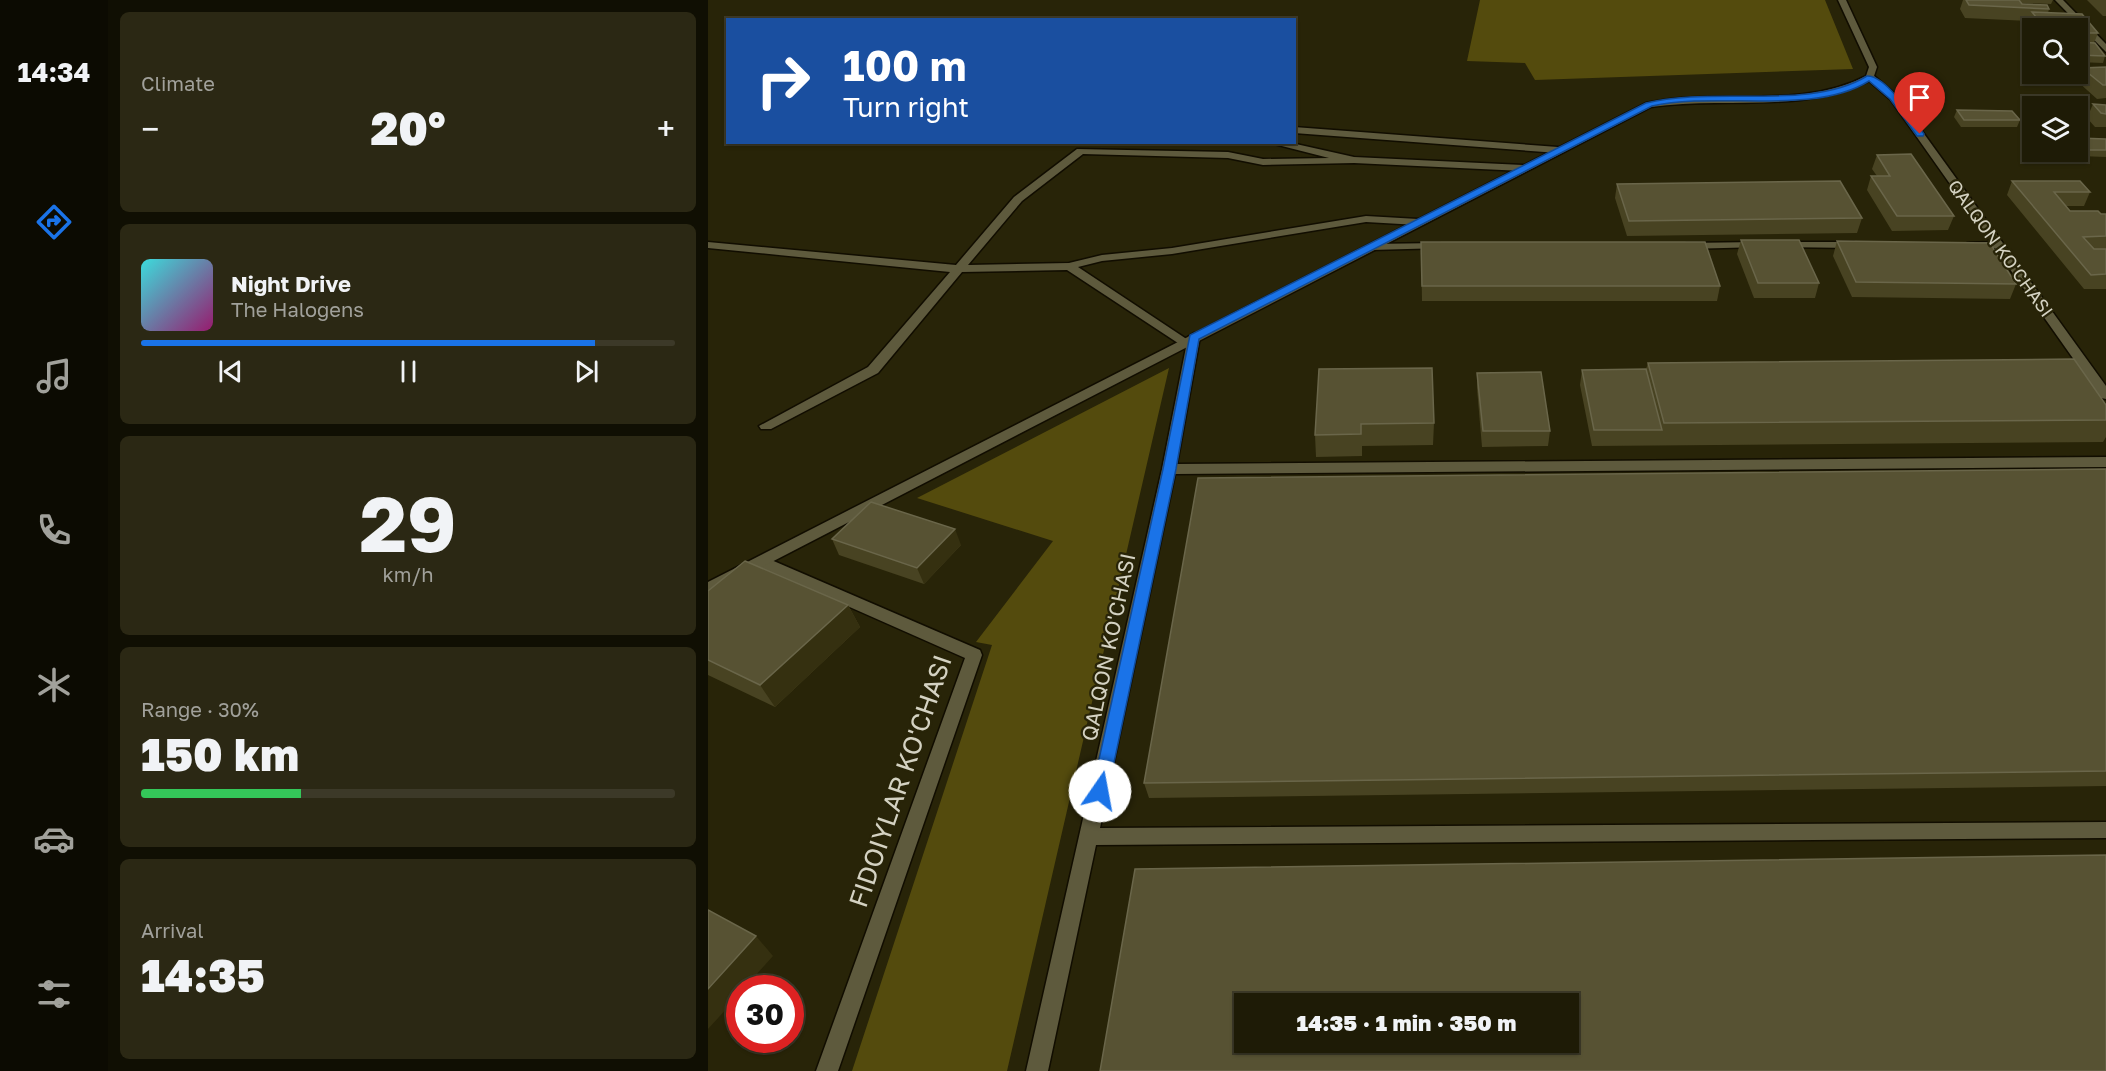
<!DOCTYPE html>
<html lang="en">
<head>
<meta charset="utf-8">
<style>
	body { margin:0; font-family:"Golos Text",sans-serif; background:#2b2814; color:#f1f3f6; height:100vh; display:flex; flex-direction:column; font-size:22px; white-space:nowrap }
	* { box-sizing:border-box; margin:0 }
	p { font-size:20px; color:#a1a19b }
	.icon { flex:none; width:33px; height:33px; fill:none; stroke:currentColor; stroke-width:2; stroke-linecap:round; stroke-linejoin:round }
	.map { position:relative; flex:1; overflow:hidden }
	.details { display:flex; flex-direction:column; gap:12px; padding:12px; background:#100f03; width:600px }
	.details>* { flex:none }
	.banner { position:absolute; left:18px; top:18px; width:570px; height:126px; border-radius:0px; box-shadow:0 2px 4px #0004,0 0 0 2px #3c3928; background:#1a4fa0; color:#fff; overflow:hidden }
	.tools { position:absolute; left:1314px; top:18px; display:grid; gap:12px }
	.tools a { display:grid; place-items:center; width:66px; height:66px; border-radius:0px; background:#1e1b06; box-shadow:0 2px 4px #0004,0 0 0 2px #3c3928; font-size:30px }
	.speed { position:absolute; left:18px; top:975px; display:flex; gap:12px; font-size:30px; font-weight:700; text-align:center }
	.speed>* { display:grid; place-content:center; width:78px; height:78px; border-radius:50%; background:#1e1b06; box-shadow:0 2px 4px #0004,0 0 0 2px #3c3928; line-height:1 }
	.speed .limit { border:9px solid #d22; background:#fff; color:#111 }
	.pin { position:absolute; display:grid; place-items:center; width:51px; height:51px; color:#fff; margin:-62px -26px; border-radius:50% 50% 50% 0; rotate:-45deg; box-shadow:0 0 6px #0007 }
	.pin .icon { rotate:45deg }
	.me { position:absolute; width:66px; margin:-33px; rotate:12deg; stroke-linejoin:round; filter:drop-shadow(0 0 4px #0008) }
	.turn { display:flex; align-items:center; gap:21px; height:126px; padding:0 18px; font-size:27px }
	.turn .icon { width:78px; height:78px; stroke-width:2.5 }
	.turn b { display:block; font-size:42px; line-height:51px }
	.big { font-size:45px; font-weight:800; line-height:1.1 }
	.details .widget { flex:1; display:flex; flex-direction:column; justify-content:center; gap:9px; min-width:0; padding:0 21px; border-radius:9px; background:#2b2814 }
	.details .dial { align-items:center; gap:0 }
	.dial b { font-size:78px; line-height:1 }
	.song { display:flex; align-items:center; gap:18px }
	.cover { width:72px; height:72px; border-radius:9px; background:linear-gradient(135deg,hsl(180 70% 55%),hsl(320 70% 35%)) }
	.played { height:6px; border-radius:3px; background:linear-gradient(90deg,#1a73e8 85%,#3c3928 85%) }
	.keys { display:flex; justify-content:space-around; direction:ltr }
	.heat { display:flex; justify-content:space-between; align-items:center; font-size:33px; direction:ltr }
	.charge { height:9px; border-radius:4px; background:linear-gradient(90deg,#34c759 30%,#3c3928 0) }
	.trip { position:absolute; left:526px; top:993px; width:345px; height:60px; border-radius:0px; background:#1e1b06; box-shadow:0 2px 4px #0004,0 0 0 2px #3c3928; font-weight:800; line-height:60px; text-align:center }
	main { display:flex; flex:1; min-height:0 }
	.tab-bar { display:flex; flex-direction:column; width:108px; justify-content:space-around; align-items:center; background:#0c0b02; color:#a1a19b }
	.tab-bar .icon { width:42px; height:42px }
	.tab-bar .current { color:#1a73e8 }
	.tab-bar b { font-size:27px; color:#f1f3f6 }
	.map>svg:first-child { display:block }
	.green { fill:#544b0d }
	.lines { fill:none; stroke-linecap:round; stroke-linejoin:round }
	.service-casing { stroke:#110d00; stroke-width:3 }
	.minor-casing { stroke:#110d00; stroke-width:3 }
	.tertiary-casing { stroke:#110d00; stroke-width:3 }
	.service { fill:#5e5a3d; fill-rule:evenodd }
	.minor { fill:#5e5a3d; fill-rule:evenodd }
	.tertiary { fill:#5e5a3d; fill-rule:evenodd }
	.wall { fill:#484322 }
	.shaded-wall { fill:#353010 }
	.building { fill:#575233; stroke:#6a664a; stroke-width:1.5; fill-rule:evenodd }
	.route { fill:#1a73e8; stroke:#114b97; stroke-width:1.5 }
	.labels { text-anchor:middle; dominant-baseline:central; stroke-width:4.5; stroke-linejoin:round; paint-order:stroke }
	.far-street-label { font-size:18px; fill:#d4d2c2; stroke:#282408 }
	.street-label { font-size:21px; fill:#d4d2c2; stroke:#282408 }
	.near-street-label { font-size:26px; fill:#d4d2c2; stroke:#282408 }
</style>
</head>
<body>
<main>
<nav class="tab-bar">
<b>14:34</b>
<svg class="icon current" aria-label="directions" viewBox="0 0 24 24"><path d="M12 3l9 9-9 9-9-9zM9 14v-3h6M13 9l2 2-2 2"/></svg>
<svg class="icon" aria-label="music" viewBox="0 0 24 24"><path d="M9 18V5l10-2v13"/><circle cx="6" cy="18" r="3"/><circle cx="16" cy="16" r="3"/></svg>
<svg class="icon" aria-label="phone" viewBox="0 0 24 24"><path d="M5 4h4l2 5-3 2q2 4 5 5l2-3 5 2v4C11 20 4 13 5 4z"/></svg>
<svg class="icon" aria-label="climate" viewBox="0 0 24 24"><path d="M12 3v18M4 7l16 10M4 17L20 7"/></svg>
<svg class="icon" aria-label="car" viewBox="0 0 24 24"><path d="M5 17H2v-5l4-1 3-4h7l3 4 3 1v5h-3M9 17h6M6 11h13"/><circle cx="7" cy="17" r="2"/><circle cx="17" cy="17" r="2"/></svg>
<svg class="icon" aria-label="filters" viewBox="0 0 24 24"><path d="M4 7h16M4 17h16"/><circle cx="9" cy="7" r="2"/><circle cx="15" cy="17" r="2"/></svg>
</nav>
<section class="details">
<div class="widget"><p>Climate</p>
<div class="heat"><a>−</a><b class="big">20°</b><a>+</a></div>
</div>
<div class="widget">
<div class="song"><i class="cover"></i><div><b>Night Drive</b><p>The Halogens</p></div></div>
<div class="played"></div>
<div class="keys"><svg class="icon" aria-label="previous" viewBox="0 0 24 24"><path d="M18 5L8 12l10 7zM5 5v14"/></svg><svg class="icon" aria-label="pause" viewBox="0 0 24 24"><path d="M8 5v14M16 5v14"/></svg><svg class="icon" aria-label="next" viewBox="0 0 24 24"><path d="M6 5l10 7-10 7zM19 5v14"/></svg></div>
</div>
<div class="widget dial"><b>29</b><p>km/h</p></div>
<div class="widget"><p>Range · 30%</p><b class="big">150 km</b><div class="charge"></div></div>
<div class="widget"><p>Arrival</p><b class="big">14:35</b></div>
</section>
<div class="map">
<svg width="1398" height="1071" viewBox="0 0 1398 1071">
	<rect width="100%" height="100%" fill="#282408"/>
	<!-- green -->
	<g class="green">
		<polygon points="772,0 1117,0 1145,69 827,80 817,63 759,61"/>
		<polygon points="461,368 299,1071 144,1071 284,645 268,642 345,541 209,498"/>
	</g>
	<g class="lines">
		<defs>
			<g id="service">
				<polygon points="586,127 850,147 855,150 850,153 586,133"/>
				<polygon points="558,142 579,142 646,157 815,165 820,168 815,171 646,163 555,165 520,158 375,154 314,201 260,265 361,263 394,255 464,248 658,216 710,219 715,222 710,225 658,222 464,254 394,261 370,267 480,340 482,343 480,346 476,347 359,270 254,272 170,373 63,429 53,429 51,426 160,367 242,272 0,248 0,242 248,265 306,197 369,149 520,152 555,159 621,158"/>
			</g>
			<g id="minor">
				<polygon points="1347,0 1355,0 1398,44 1398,52"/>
				<polygon points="1159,75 1165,75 1188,95 1398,386 1398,399 1393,398 1287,248 1259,247 1259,243 1283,242 1182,99 1159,79"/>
				<polygon points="1050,242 1054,243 1054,247 978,249 972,246 978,243"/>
				<polygon points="1074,242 1146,242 1152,245 1146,248 1070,247 1070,243"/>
				<polygon points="732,243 738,246 736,248 663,250 657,247 663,244"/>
				<polygon points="486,333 492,337 469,464 1398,457 1398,467 467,474 392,828 1398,822 1398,838 388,845 340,1071 318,1071 454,469 480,337"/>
				<polygon points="54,556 272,650 274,655 130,1071 108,1071 257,658 49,566 46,562 49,558"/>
			</g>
			<path id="tertiary" d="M1130,0h8l31,67 -4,12c-68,36 -148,17 -222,28l-943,488v-13l938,-479c72,-16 152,8 220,-27l3,-9z"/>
		</defs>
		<!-- service casing -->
		<use href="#service" class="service-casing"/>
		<!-- minor casing -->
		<use href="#minor" class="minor-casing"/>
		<!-- tertiary casing -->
		<use href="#tertiary" class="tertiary-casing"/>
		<!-- service -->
		<use href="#service" class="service"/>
		<!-- minor -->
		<use href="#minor" class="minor"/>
		<!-- tertiary -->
		<use href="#tertiary" class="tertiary"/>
	</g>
	<!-- wall -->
	<g class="wall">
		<polygon points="1255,0 1345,0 1343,4 1314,3 1341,9 1340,13 1390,33 1386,43 1397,56 1395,63 1370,62 1370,28 1324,28 1324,31 1320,25 1321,21 1257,18 1252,9"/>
		<polygon points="1379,0 1398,0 1398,16 1395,16"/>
		<polygon points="1398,67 1398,98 1389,99 1369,81 1374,68"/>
		<polygon points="1385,104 1398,105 1398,127 1387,127 1379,118"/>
		<polygon points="1249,110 1312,120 1309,127 1253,127 1246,117"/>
		<polygon points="1370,138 1398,139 1398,157 1372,156 1372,158 1341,157 1338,152 1370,152"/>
		<polygon points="1169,155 1246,216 1240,230 1184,231 1159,190 1163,176 1169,176 1164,169"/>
		<polygon points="1304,181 1382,192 1376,206 1358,206 1362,211 1398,214 1398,289 1376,289 1299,195"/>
		<polygon points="909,184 1154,218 1149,233 919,236 907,198"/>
		<polygon points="1033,240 1111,283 1107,298 1046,298 1029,254"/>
		<polygon points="1129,241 1308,284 1302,299 1144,297 1125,256"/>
		<polygon points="713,242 1012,286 1009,301 714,301"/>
		<polygon points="940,363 1398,405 1398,437 1395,442 884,446 872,385 874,370 938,369"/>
		<polygon points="611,369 726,423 725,445 654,446 654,456 608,457 607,435"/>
		<polygon points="769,373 842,431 840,446 774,447 769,388"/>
		<polygon points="1398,469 1398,786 441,798 436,783"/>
		<polygon points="124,539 253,545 216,584 131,555"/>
		<polygon points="0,591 140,605 152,627 67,707 0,675"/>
	</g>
	<!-- shaded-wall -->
	<g class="shaded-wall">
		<polygon points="247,529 253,545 216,584 209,568"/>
		<polygon points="140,605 152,627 67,707 52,685"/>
		<polygon points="48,936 65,956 36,988 32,988 32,994 0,1029 0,989"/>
	</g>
	<!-- building -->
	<g class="building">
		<polygon points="1258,0 1311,0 1314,4 1339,5 1341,9 1261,5"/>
		<polygon points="1324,12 1374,14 1390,33 1370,33 1370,28 1337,28"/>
		<polygon points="1370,42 1387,43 1397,56 1370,55"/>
		<polygon points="1398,67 1398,85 1395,85 1374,68"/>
		<polygon points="1385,104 1398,105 1398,114 1393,113"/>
		<polygon points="1249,110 1304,111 1312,120 1256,120"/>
		<polygon points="1370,138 1398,139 1398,150 1376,150 1370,141"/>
		<polygon points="1370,144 1375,151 1370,151"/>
		<polygon points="1203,154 1246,216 1189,216 1163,176 1182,176 1169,155"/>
		<polygon points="1132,181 1154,218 921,221 909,184"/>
		<polygon points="1304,181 1372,181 1382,192 1346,192 1362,211 1390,211 1393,214 1398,214 1398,236 1375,237 1386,249 1398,249 1398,274 1383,275"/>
		<polygon points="1033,240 1091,240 1111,283 1050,283"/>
		<polygon points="1129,241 1282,243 1308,284 1148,282"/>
		<polygon points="713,242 997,242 1012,286 714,286"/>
		<polygon points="1366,359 1398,405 1398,420 956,423 940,363"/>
		<polygon points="724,368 726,423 653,424 653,434 607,435 611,369"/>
		<polygon points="938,369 954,430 886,430 874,370"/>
		<polygon points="833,372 842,431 775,431 769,373"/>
		<polygon points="1398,469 1398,771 436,783 490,478"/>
		<polygon points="163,502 247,529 209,568 124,539"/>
		<polygon points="37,561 140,605 52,685 0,660 0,591"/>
		<path d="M1398,855v216h-1006l35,-202zM537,1004h324v38h-324z"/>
		<polygon points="0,910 48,936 0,989"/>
	</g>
	<!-- route -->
	<path class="route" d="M1159,76c19,-1 47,43 57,58l-1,2h-6l-27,-37 -21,-18c-56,35 -152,10 -217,25l-453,233 -23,130 -68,322 -2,5 -6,2 -6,-2 -2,-5 71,-322 27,-134 456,-232c67,-17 164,8 221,-27z"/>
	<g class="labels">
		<!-- far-street labels -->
		<g class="far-street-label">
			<text transform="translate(1293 248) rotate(54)">QALQON KO'CHASI</text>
		</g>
		<!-- street labels -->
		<g class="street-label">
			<text transform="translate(400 647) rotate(-78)">QALQON KO'CHASI</text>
		</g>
		<!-- near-street labels -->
		<g class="near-street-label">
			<text transform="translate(192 781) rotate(-71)">FIDOIYLAR KO'CHASI</text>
		</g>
	</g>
</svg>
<div class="tools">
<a><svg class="icon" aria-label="search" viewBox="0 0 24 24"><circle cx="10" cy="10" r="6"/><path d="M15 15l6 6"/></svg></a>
<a><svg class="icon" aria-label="layers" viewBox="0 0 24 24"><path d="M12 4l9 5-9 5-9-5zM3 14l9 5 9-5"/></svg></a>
</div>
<div class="speed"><div class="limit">30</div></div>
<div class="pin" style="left:1212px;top:134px;background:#d93025"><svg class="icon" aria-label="arrive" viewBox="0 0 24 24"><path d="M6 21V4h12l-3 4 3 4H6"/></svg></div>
<svg class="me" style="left:392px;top:791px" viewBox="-20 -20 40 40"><circle r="19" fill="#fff"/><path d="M0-13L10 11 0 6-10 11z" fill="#1a73e8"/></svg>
<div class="trip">14:35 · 1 min · 350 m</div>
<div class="banner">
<div class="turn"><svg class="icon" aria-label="right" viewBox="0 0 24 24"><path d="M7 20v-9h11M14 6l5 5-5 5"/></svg><div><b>100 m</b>Turn right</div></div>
</div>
</div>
</main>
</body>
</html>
